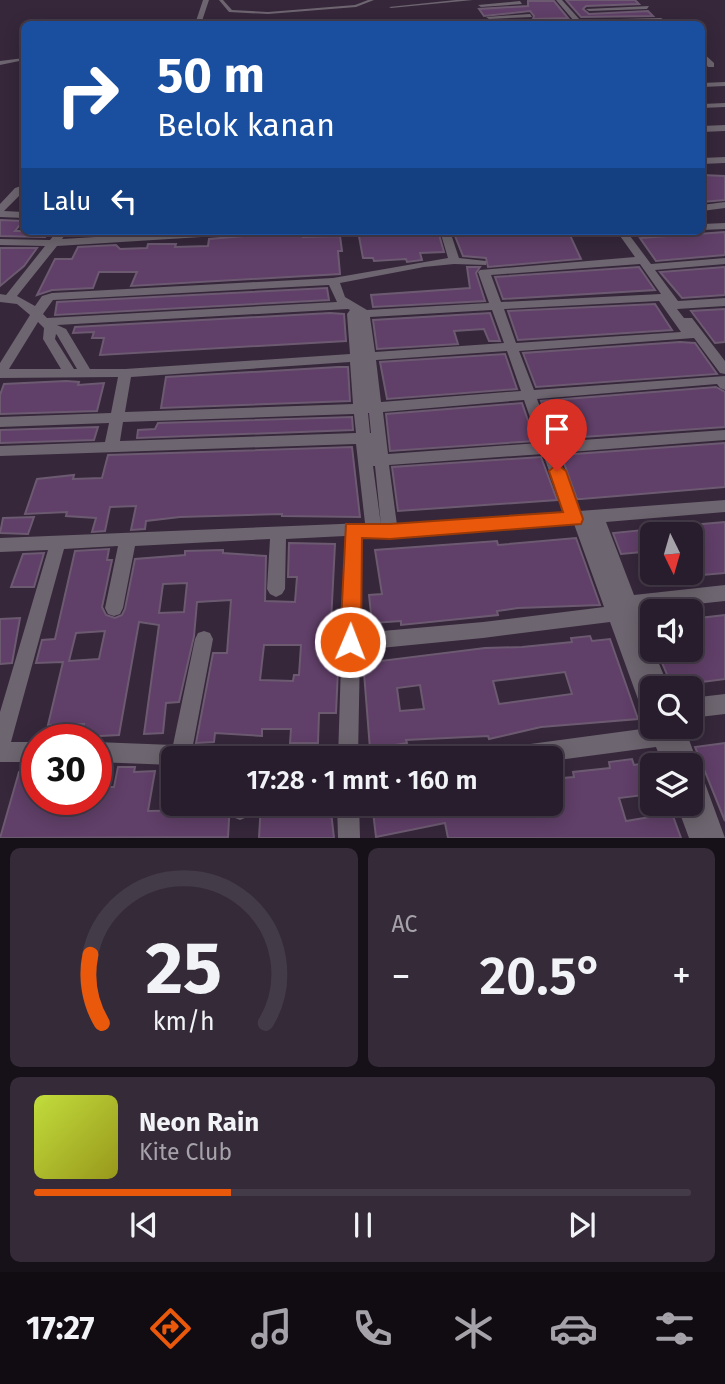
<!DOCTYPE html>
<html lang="id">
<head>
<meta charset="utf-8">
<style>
	body { margin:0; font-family:"Fira Sans",sans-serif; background:#342a38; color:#f1f3f6; height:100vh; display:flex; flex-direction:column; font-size:26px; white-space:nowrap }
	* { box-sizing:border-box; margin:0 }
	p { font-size:23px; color:#a5a2a9 }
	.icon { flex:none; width:38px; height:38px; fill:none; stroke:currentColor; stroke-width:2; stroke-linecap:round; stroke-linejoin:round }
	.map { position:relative; height:838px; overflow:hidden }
	.drawer { display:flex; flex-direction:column; gap:10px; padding:10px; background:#161018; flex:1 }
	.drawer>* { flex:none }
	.guide { position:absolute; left:21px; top:21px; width:684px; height:214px; border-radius:10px; box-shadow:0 4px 18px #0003,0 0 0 2px #443b48; background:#1a4fa0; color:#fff; overflow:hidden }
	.needle { width:46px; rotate:175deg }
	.buttons { position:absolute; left:640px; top:522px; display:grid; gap:14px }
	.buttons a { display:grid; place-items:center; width:63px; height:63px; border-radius:10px; background:#281d2c; box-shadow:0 4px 18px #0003,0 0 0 2px #443b48; font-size:35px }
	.speed { position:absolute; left:21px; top:724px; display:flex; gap:14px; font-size:35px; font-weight:700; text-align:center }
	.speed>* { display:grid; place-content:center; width:91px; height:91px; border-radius:50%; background:#281d2c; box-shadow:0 4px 18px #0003,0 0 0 2px #443b48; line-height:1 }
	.speed .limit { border:10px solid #d22; background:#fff; color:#111 }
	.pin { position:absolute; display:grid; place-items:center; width:60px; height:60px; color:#fff; margin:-72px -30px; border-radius:50% 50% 50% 0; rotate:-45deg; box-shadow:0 0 7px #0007 }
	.pin .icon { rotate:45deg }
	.me { position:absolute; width:77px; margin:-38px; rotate:1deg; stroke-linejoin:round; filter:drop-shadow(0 0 5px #0008) }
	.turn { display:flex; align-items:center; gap:24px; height:147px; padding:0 21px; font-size:32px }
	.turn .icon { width:91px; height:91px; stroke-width:2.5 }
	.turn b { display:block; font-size:49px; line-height:60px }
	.then { display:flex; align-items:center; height:66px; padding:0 21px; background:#0003; gap:14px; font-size:26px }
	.big { font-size:52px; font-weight:600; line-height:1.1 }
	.drawer .tile { flex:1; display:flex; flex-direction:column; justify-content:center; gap:10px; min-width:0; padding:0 24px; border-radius:10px; background:#342a38 }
	.drawer .dial { align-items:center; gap:0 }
	.dial svg { height:182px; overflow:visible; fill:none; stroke:#443b48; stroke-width:7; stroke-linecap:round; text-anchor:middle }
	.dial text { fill:#f1f3f6; stroke:none }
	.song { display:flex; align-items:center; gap:21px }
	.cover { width:84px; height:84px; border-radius:10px; background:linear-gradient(135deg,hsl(70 70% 55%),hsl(60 70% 35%)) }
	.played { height:7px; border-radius:4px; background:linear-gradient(90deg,#ea580c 30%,#443b48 30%) }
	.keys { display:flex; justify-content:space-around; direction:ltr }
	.heat { display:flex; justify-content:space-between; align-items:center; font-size:38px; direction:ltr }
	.drawer .tiles { flex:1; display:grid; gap:10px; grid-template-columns:1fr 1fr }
	.tile:last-child { grid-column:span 2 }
	.trip { position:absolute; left:161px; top:746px; width:402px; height:70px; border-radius:10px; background:#281d2c; box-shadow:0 4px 18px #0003,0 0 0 2px #443b48; font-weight:600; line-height:70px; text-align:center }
	.tabs { display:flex; height:112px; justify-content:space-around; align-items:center; background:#100c12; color:#a5a2a9 }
	.tabs .icon { width:49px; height:49px }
	.tabs .current { color:#ea580c }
	.tabs b { font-size:32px; color:#f1f3f6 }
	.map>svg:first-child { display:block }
	.building { fill:#603f68; stroke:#6c5a71; stroke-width:2; fill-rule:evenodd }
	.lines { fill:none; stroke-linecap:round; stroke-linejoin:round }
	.service { fill:#6d656f; fill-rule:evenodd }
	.minor { fill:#6d656f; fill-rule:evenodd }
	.route { fill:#ea580c; stroke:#983908; stroke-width:2 }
</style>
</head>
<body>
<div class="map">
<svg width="725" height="838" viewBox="0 0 725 838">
	<rect width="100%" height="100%" fill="#36273b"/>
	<!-- building -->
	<g class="building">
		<polygon points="566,0 635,0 639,4 586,6 583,9 589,14 648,11 653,16 581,17"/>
		<polygon points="528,1 554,1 568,18 533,19 534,16 530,11 484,16 479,9 528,6"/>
		<polygon points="702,175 725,176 725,200 702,202"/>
		<polygon points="0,220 23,221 15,231 50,231 45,237 0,236"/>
		<polygon points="303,231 303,237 340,236 342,251 338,251 340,274 131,286 137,272 99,272 93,288 52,290 37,295 55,259 72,259 78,247 116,245 120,249 147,248 148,244 176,244 175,247 208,246 209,239"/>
		<polygon points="358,231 438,231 444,252 420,253 422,260 407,262 406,259 374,261 373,258 363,258"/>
		<polygon points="453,231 568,231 581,259 488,267 486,258 463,256"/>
		<polygon points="725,232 725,255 656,261 640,238"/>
		<polygon points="0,248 37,248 24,266 0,286"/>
		<polygon points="467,267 480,267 476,273 485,301 373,307 371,295 470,288"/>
		<polygon points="639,267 655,290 503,299 495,277"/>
		<polygon points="725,267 725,295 682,298 660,272"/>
		<polygon points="327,288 329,300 55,315 57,302"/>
		<polygon points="655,304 672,330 518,340 508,311"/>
		<polygon points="725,309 725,342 715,343 691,311"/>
		<polygon points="330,313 344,314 346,341 100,355 104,338 92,338 94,332 73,333 75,327"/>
		<polygon points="490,313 500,341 489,341 484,329 454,331 458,344 377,349 373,320"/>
		<polygon points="680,342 695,343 717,374 536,387 523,353"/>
		<polygon points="505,354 517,389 387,399 380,362"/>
		<polygon points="338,367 348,367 350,401 161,408 166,377"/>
		<polygon points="66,381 79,382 78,385 104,383 97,411 0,414 0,395 4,384"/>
		<polygon points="716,387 725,392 725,427 555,439 541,401"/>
		<polygon points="522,403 535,441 390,451 386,414"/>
		<polygon points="352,417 353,430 137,438 138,430 155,429 158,423"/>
		<polygon points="98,427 94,440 0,443 0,430"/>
		<polygon points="725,443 725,487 581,499 577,499 561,455"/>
		<polygon points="352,447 360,517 282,516 282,514 180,517 146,521 145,529 131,530 136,506 110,507 105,531 92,532 96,518 66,516 67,512 25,514 37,479 74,475 73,479 102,478 108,455"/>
		<polygon points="541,457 557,500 398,511 392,467"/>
		<polygon points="34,517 28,534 0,533 3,518"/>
		<polygon points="725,522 725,573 691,576 691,525"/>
		<polygon points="653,529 653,551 621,554 613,533"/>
		<polygon points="576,538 600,605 518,608 497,611 498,615 401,625 401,621 372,623 369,595 382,594 375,550 497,541 498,545"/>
		<path d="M289,543l46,1 -4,78 1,25h7l-3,66h-17l-1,30h-28l1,-14h-29v7l-47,-3 -1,9 -18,1 17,-90h14l4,-53 -34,2 -3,34 -15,66 -13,1 -3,30 -19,1 15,-109 -20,-3 -20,113 -38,2 3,-13 -36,1 15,-63 -27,1 6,-23 13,-1 20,-88 34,-2 -2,11h5l-10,47 4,8 9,3 7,-3 3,-6 10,-50 50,-4v-4l38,-1v3l43,3 -1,45 30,1 2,-25h-9zM187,583l-3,29 -25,1 4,-29zM105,631l-6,28 -30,2 7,-28zM264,645h37l-2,30h-5l-1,6 -33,-1z"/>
		<polygon points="44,553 34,587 11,587 23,554"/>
		<polygon points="725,615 725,679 672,686 656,649 691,649 691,619"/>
		<polygon points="20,618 12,663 0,664 0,619"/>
		<path d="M590,636l2,5 18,-2 28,80 -97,8 -52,12 -1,-3 -82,4 1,3 -37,6 -7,-89 17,-2 1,3 104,-13 37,-1 50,-5 -1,-4zM565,672l7,22 -73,10 -6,-23zM420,685l4,24 -24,2 -3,-23z"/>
		<polygon points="725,743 725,821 695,747"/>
		<path d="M632,759l2,6 19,-3v45l16,-2 12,33h-233l-3,-15 -69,14 -4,-34h179v-24l23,-2 -1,-5 37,-4 -1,-6zM643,795l7,22 -24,4 -7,-23z"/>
		<polygon points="118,767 135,767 134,772 155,771 148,811 211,810 212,803 230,803 228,837 0,838 19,772 37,772 37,800 96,800 96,787 114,787"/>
		<polygon points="261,803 330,803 334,838 259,838"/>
	</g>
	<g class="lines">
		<!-- service -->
		<g class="service">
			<polygon points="219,0 223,0 232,10 268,12 355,5 368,0 374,0 356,7 268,14 229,12"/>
			<polygon points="456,0 473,0 391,8 389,7"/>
			<polygon points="24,58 24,60 0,65 0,61"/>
			<polygon points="234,803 248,803 245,818 240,820 235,818 233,813"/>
		</g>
		<!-- minor -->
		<g class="minor">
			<polygon points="203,0 209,0 201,24 195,24"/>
			<polygon points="556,0 562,0 580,20 661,18 664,20 661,22 524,24 527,22 574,21"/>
			<polygon points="520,1 522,4 481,7 478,5"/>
			<polygon points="649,6 647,9 589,11 586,9"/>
			<polygon points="530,14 532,17 489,19 486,17"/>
			<polygon points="702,52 714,63 714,67 708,67 702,58"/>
			<polygon points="725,82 725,86 702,87 702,83"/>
			<polygon points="725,103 725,107 702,108 702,104"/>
			<polygon points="725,125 725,131 702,132 702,126"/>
			<polygon points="725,157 725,163 702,164 702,158"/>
			<polygon points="24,185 24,191 4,211 24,212 24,218 0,217 0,204 15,188"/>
			<polygon points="725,202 725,208 702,211 702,205"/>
			<polygon points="725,223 725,229 702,230 702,224"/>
			<path d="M57,231h11l-6,8 136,-8h57l-5,3 -193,12 -40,50 18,10 7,-10 10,-3 281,-15 115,-20 -8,-27h10l9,27 27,3v4l-32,-1 -30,3 -84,16 5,14 22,13 122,-7 -11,-31 2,-2 155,-13 -17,-24 1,-2h38l-5,3 -22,2 21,28 74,-6v6l-70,6 23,31 47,-3v8l-48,3 7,9h8l33,43v13l-5,-1 -26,-35 -175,13 15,39 191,-14v14l-5,-2 -3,-4 -180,15 16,43 172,-12v10l-168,13 22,58 146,-11v12l-119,10 28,73 91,-10v16l-85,9 13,39 16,39h-16v38h31l41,112h-36l-13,-35h15v-38h-28l-7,-18 -105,14v-3h-60l3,-7 7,-3 148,-20 1,-6 -4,-2 -3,-7 -33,-91 -127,16 -123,12 -2,108h-20l7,-222 -59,3 -1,50 -3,5 -6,3 -6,-3 -3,-5 3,-50 -135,7 -12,62 -3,6 -6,2 -6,-2 -3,-6 13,-62 -54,3 -53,193h26v20h-37v-50l48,-162 -48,2v-14l365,-15 -9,-79 -356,12v-10l105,-4 4,-19 -109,4v-10l111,-4 7,-36 -118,1v-15l30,-48 -13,-11 -17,-2v-8l6,1 39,-49 -45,-1v-6l50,1zM640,264l21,30 -160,8 -10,-27zM329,285l8,17 -290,16 -4,-4 10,-14zM659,301l22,31 -165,11 -12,-34zM348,309l2,1 -3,4 3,40 -225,15h-35l-24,-40 -9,-4zM492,310l12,33 -129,9 -5,-35zM38,322l6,6 -1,11 18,30h-52zM56,334l1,1 20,34h-3l-19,-30zM507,351l14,40 -140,11 -5,-42zM350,362l3,42 -228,8 6,-35zM524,400l15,43 -151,11 -5,-42zM368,413h1l2,20h-1zM354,414l2,19 -236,8 3,-19zM543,454l21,58 -167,13 -8,-60zM373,466h2l6,59zM574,524l30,83 -121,15 -123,11 1,-97 29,3z"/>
			<polygon points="204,631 210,633 213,639 193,745 263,748 270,751 273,758 173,758 173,765 96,762 96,742 173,745 195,639 198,633"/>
			<polygon points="725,694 725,714 691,718 691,698"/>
			<polygon points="337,803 359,803 360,838 338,838"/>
		</g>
	</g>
	<!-- route -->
	<polygon class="route" points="557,464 566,471 583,519 581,524 390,539 362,538 361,642 358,648 350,651 343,648 340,642 346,524 390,524 563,512 549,471"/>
</svg>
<div class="buttons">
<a><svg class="needle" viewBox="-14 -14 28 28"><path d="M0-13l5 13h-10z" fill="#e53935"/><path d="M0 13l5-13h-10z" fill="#a5a2a9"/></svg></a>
<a><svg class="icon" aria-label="sound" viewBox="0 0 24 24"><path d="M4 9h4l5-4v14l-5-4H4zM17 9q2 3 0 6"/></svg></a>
<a><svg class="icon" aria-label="search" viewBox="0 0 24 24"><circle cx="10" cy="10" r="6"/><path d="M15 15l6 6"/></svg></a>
<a><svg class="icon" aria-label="layers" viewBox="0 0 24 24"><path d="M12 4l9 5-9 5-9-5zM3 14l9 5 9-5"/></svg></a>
</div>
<div class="speed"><div class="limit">30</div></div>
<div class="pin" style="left:557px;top:471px;background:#d93025"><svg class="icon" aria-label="arrive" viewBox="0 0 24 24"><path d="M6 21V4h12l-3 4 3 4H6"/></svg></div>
<svg class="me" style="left:350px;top:642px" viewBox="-20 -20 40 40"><circle r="17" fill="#ea580c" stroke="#fff" stroke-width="3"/><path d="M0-11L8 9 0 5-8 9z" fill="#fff"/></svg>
<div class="trip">17:28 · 1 mnt · 160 m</div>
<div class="guide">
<div class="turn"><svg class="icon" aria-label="right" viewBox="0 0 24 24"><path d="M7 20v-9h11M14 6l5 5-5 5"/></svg><div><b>50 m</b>Belok kanan</div></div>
<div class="then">Lalu<svg class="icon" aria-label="left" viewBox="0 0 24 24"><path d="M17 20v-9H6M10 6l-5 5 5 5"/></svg></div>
</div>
</div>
<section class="drawer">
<div class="tiles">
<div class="tile dial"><svg viewBox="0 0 100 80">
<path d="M14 69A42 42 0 1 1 86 69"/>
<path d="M14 69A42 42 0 0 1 9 39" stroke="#ea580c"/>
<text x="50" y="56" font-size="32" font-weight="700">25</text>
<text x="50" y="72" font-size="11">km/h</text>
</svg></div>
<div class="tile"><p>AC</p>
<div class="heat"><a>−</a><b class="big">20.5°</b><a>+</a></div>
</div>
<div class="tile">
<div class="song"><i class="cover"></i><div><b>Neon Rain</b><p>Kite Club</p></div></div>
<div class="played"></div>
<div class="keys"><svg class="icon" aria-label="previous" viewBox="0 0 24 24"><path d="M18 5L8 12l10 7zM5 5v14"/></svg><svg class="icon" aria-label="pause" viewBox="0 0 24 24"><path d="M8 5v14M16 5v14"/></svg><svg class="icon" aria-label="next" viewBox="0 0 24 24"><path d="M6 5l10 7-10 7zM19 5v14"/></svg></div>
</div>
</div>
</section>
<nav class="tabs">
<b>17:27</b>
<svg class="icon current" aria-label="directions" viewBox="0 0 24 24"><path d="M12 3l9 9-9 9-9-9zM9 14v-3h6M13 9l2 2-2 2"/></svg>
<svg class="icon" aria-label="music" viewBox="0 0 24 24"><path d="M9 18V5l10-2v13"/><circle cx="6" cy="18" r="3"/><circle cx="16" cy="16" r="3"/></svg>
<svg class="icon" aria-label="phone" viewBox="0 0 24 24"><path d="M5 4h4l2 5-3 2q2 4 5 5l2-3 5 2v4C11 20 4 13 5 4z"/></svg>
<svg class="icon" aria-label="climate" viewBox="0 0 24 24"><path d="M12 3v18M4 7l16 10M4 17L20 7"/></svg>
<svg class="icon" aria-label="car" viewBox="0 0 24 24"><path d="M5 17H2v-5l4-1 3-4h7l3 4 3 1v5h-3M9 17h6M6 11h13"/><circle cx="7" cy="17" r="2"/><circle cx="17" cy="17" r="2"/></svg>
<svg class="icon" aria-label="filters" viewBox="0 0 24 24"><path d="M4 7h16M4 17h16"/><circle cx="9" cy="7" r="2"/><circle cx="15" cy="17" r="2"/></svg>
</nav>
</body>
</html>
